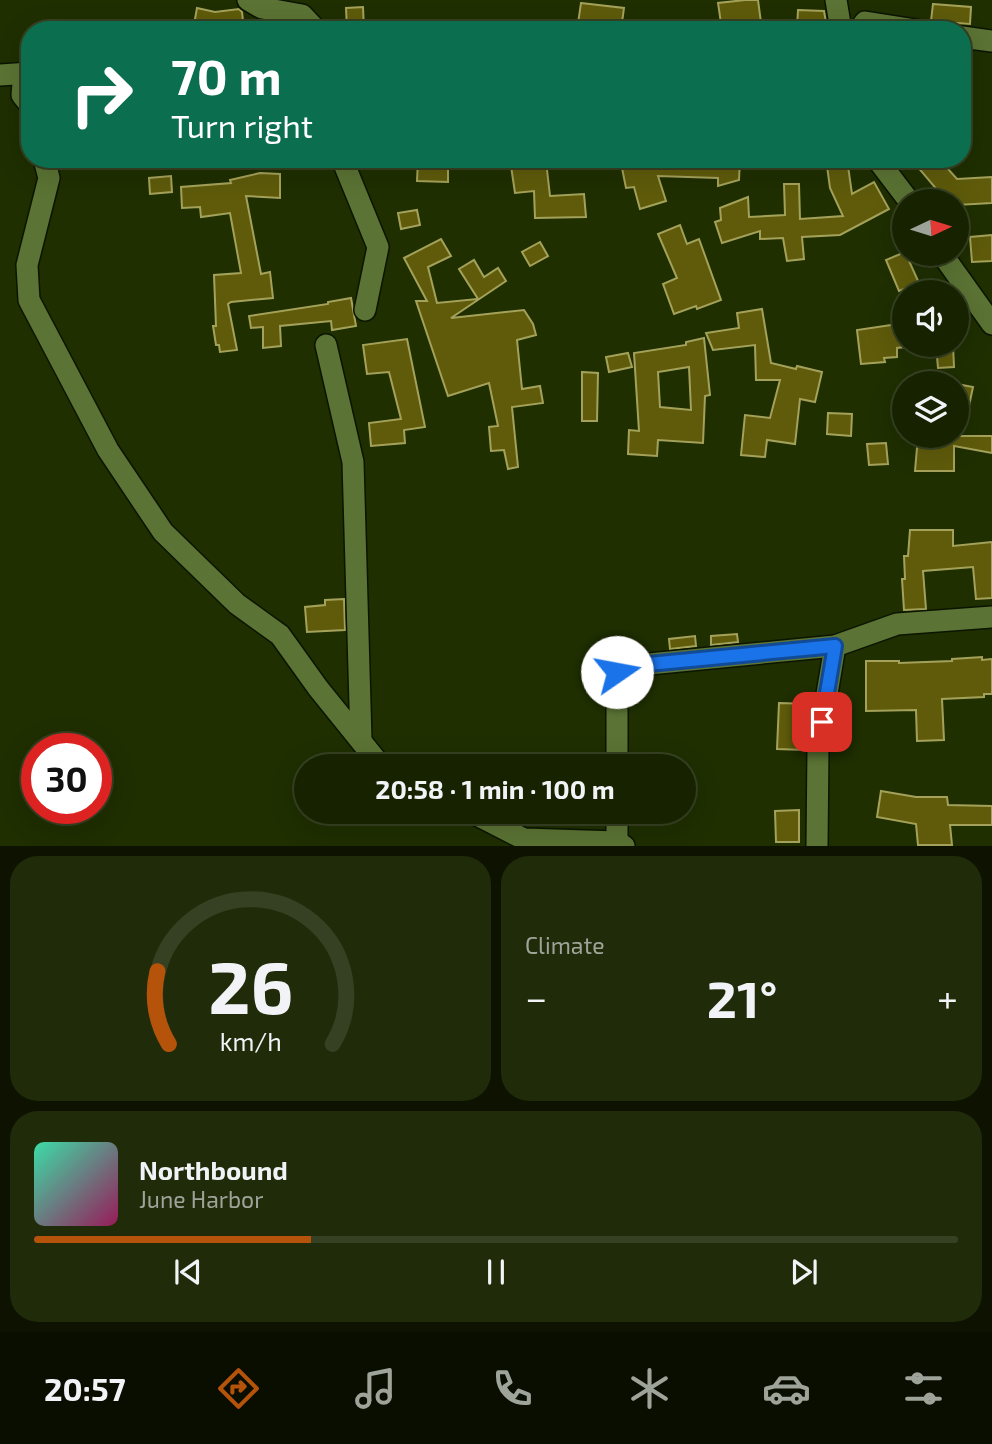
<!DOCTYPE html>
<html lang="en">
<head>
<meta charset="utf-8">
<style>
	body { margin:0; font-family:"Exo 2",sans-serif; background:#202b0a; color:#f1f3f6; height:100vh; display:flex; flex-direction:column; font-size:26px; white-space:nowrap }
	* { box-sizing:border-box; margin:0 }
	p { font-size:23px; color:#9ea499 }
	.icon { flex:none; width:38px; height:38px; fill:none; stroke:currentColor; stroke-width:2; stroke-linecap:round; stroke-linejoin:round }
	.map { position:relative; height:846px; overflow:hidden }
	.side { display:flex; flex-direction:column; gap:10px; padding:10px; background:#0d1300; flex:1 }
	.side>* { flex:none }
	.banner { position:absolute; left:21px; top:21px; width:950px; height:147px; border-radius:28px; box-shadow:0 7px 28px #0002,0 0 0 2px #364022; background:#0b6e4f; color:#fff; overflow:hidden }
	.needle { width:46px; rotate:86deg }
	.buttons { position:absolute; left:892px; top:189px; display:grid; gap:14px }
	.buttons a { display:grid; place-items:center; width:77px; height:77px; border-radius:50%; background:#172300; box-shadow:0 7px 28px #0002,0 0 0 2px #364022; font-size:35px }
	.speed { position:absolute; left:21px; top:733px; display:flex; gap:14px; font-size:35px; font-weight:700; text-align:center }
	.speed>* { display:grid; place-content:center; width:91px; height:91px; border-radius:50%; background:#172300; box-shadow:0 7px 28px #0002,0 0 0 2px #364022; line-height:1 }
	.speed .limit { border:10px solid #d22; background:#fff; color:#111 }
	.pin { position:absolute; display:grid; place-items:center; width:60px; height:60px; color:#fff; margin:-30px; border-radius:14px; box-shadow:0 4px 10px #0006 }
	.me { position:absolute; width:77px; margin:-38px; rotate:78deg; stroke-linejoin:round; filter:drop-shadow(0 0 5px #0008) }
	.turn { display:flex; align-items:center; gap:24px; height:147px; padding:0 35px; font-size:32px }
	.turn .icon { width:91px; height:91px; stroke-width:2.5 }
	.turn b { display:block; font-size:49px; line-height:60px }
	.big { font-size:52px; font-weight:700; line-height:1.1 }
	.side .tile { flex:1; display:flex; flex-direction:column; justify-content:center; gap:10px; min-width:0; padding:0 24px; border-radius:28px; background:#202b0a }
	.side .dial { align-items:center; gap:0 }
	.dial svg { height:182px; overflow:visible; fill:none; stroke:#364022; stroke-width:7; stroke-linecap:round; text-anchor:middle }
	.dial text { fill:#f1f3f6; stroke:none }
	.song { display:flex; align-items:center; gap:21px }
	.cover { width:84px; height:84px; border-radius:10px; background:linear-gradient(135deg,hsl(160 70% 55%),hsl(330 70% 35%)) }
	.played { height:7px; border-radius:4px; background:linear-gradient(90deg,#b45309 30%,#364022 30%) }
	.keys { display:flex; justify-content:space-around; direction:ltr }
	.heat { display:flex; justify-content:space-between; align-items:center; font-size:38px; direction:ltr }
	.side .tiles { flex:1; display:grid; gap:10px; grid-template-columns:1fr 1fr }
	.tile:last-child { grid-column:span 2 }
	.trip { position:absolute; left:294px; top:754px; width:402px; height:70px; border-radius:35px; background:#172300; box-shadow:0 7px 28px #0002,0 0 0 2px #364022; font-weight:700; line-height:70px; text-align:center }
	.tab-bar { display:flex; height:112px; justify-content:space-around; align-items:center; background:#090e00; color:#9ea499 }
	.tab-bar .icon { width:49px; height:49px }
	.tab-bar .on { color:#b45309 }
	.tab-bar b { font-size:32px; color:#f1f3f6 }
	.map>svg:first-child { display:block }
	.building { fill:#5f5b0b; stroke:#a4a25a; stroke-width:2; fill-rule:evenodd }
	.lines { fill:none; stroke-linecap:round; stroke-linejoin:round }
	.street-casing { stroke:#0b1500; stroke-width:24 }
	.secondary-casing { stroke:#0b1500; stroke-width:24 }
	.street { stroke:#5b7334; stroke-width:21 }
	.secondary { stroke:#5b7334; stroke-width:21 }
	.route-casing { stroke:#114b97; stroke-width:18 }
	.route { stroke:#1a73e8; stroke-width:12 }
</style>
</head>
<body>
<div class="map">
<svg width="992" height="846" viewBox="0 0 992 846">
	<rect width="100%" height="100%" fill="#1f2f00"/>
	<!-- building -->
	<g class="building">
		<polygon points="745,0 758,0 762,30 722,30 718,3"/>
		<polygon points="581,3 624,8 621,30 577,30"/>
		<polygon points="933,4 971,7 970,24 931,21"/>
		<polygon points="363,7 364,30 347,30 346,8"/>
		<polygon points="197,8 215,12 239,9 242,12 244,30 193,30"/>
		<polygon points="798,10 824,11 827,28 797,28"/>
		<polygon points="641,159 740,159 739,180 718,186 718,178 658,176 666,201 640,209 634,187 626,188 621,163"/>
		<polygon points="826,159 847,159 852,194 874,182 889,209 840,235 802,237 804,259 787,261 783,238 760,239 760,231 722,243 715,222 721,220 720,208 748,197 749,217 785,215 784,184 799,184 800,219 843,216 830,188"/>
		<polygon points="911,159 939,159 957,179 992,177 992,203 957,205 957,201 939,201 939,192"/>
		<polygon points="418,160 448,161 448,182 417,181"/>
		<polygon points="546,161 550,196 584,194 586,217 535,218 534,191 515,193 511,166"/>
		<polygon points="260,173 280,174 280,198 246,196 261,274 270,272 273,298 231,302 228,304 237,350 220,352 219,345 216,345 213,326 216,326 214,275 241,273 230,213 201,217 200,207 182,208 181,187 231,183 230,180"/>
		<polygon points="171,176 172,192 150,194 149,178"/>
		<polygon points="417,210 420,225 401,229 398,213"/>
		<polygon points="680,225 687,244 699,239 721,300 697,309 696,306 674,314 663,284 677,278 658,234"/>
		<polygon points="992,235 992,261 972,262 970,237"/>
		<polygon points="441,239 451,256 428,267 437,303 478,299 459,269 474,260 484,277 498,268 506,281 451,318 524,310 533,324 536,335 517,340 522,389 540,386 543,403 512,407 518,467 508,469 504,450 491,451 489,427 498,426 489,383 448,396 416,301 427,301 404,258"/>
		<polygon points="540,242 548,256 530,266 522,252"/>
		<polygon points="905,252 919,283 899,291 886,260"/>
		<polygon points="351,298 356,326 332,330 331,321 280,326 281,346 263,348 263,327 251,328 249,316 328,304 328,302"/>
		<polygon points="762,309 771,363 796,369 797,366 822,372 815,402 800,399 795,444 767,440 765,457 741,455 745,415 770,418 780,380 756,380 755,345 713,350 706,333 739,328 737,313"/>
		<polygon points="905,323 905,347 897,348 897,357 884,358 885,362 861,364 857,330"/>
		<path d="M704,338l6,57 -5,1 -2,47 -45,-3 -1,16 -29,-2 1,-24 10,1 -5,-78 52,-8v-3zM689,367l2,43 -31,-3 -2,-35z"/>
		<polygon points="407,339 425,427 404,430 405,443 371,446 369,423 401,419 389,372 367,374 363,345"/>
		<polygon points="936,345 953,345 954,367 938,368"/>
		<polygon points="628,353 632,367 609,372 606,357"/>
		<polygon points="582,372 598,373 597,421 582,421"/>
		<polygon points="957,384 973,387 964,430 957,429"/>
		<polygon points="828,413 852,414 851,436 827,434"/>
		<polygon points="918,436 992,436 992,453 954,446 954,471 915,471"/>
		<polygon points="886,443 888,464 869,465 867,444"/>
		<polygon points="910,530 953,530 953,546 992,542 992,598 976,599 973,567 923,571 926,609 904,610 902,579 905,579 904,556 908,556"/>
		<polygon points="344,599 345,630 307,632 305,607 325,605 325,600"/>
		<polygon points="737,634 738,642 711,645 711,636"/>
		<polygon points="695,636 696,646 670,649 669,639"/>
		<polygon points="982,657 982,660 992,659 992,694 984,694 984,697 942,699 944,740 917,741 916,710 866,711 866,661 899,661 899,663 952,661 952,659"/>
		<polygon points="779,703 811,704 805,750 777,749"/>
		<polygon points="881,791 916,797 947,797 948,805 992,806 992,825 950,825 952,845 918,845 916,824 877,817"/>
		<polygon points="799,810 799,842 776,842 775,811"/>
	</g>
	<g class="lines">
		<defs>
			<g id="street">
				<polyline points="248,0 262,8 302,15 316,30"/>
				<polyline points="836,0 841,30"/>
				<polyline points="859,30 865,22 916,30"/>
				<polyline points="962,37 992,41"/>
				<polyline points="24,73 22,95 30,105"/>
				<polyline points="44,159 49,178 27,265 29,300 108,450 163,532 237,604 280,635 318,688 381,766"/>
				<polyline points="342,159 378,247 365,310"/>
				<polyline points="326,345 353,462 361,739"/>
				<polyline points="617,766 617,672 649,664 835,646 897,624 992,617"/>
				<polyline points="471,812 524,839 617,842 624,846"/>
				<polyline points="617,812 617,842"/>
				<polyline points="817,846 818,748 835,646"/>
			</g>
			<g id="secondary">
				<polyline points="0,75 30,73"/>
				<polyline points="877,159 909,201"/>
				<polyline points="942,254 992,324"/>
			</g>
		</defs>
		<!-- street casing -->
		<use href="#street" class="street-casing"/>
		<!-- secondary casing -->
		<use href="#secondary" class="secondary-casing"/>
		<!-- street -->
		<use href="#street" class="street"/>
		<!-- secondary -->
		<use href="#secondary" class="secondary"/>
	</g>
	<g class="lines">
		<defs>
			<polyline id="route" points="617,672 649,664 835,646 822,722"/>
		</defs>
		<!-- route casing -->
		<use href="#route" class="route-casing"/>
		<!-- route -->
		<use href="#route" class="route"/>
	</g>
</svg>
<div class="buttons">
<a><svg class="needle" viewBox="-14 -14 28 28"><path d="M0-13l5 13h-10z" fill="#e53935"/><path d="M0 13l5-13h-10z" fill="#9ea499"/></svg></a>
<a><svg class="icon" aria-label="sound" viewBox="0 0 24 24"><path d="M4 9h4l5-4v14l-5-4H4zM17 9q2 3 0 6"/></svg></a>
<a><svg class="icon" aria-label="layers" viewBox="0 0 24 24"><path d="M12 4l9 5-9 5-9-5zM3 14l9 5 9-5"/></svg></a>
</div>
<div class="speed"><div class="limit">30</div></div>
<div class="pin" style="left:822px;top:722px;background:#d93025"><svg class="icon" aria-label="arrive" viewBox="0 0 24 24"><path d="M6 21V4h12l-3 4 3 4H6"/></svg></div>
<svg class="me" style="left:617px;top:672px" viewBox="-20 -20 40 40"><circle r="19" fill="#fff"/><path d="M0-13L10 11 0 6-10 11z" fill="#1a73e8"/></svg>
<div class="trip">20:58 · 1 min · 100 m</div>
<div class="banner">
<div class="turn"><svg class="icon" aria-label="right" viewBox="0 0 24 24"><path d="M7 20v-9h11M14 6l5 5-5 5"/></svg><div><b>70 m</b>Turn right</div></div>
</div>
</div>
<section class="side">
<div class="tiles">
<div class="tile dial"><svg viewBox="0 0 100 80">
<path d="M14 69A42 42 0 1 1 86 69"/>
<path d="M14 69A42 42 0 0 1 9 37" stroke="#b45309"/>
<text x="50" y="56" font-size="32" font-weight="700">26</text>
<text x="50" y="72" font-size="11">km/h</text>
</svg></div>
<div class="tile"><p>Climate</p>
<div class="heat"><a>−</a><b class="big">21°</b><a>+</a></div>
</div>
<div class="tile">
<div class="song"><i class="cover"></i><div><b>Northbound</b><p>June Harbor</p></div></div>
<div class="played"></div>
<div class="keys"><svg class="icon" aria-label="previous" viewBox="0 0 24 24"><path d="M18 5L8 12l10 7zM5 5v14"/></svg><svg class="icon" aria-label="pause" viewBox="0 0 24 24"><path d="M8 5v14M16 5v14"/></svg><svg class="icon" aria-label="next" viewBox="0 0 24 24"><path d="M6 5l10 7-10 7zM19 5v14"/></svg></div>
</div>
</div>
</section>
<nav class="tab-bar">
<b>20:57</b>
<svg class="icon on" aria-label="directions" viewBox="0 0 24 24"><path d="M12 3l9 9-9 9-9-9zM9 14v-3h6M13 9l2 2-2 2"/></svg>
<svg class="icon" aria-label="music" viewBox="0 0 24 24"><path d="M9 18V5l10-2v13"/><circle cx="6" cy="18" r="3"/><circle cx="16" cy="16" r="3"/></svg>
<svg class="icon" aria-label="phone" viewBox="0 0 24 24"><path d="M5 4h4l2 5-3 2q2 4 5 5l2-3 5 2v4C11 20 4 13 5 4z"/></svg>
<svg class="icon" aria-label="climate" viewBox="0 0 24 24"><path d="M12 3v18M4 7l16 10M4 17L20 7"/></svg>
<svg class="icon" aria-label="car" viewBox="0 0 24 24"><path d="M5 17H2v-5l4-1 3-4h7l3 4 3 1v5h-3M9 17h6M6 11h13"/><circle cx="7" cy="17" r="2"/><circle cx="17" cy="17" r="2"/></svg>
<svg class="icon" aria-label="filters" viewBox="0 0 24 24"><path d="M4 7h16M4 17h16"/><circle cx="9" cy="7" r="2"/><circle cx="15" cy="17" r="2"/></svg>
</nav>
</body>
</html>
